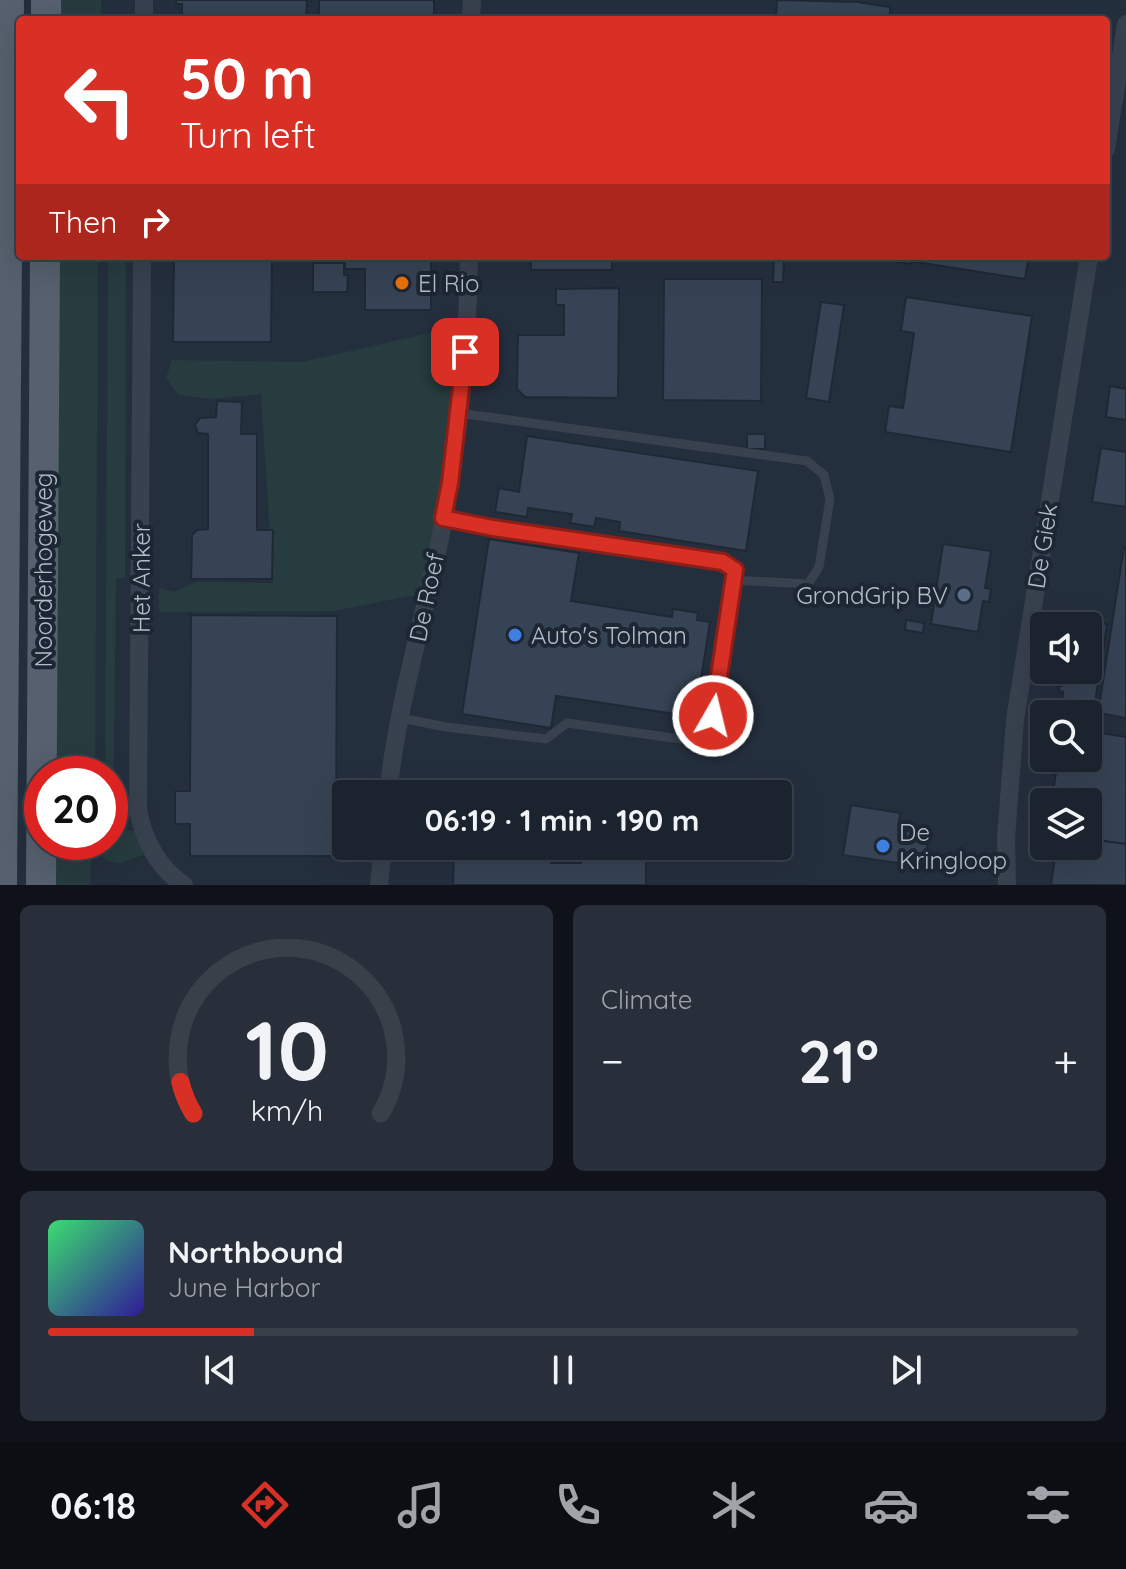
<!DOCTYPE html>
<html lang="en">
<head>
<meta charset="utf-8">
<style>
	body { margin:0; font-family:Quicksand,sans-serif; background:#282f3a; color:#f1f3f6; height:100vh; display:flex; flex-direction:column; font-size:30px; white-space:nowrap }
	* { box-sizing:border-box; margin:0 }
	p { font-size:26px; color:#a0a4aa }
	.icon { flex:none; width:44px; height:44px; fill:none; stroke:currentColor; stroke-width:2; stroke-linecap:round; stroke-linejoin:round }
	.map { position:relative; height:885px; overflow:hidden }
	.details { display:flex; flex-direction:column; gap:20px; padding:20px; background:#0f1319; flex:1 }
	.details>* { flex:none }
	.guide { position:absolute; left:16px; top:16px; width:1094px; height:244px; border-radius:8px; box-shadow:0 8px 32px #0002,0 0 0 2px #39404a; background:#d93025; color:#fff; overflow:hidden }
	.fabs { position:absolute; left:1030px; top:612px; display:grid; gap:16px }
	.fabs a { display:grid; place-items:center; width:72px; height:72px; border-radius:8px; background:#1b232e; box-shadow:0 8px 32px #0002,0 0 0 2px #39404a; font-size:40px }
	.speed { position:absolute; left:24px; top:756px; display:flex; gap:16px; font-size:40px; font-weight:700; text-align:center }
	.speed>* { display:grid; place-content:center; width:104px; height:104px; border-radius:50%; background:#1b232e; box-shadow:0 8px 32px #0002,0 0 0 2px #39404a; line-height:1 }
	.speed .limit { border:12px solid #d22; background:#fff; color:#111 }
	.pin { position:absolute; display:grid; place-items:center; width:68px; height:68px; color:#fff; margin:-34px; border-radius:16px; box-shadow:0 4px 12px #0006 }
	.me { position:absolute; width:88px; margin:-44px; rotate:8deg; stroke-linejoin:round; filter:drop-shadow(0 0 6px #0008) }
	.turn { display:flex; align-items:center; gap:28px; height:168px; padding:0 32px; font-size:36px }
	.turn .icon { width:104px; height:104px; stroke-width:2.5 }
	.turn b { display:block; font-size:56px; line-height:68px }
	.then { display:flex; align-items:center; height:76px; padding:0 32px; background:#0003; gap:16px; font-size:30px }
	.big { font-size:60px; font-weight:700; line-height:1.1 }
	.details .tile { flex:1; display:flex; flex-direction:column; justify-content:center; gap:12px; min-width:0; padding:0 28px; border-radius:12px; background:#282f3a }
	.details .dial { align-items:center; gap:0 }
	.dial svg { height:208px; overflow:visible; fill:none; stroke:#39404a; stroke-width:7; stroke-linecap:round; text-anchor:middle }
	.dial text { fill:#f1f3f6; stroke:none }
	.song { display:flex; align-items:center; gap:24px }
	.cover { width:96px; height:96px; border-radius:12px; background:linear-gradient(135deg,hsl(140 70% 55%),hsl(250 70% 35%)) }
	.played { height:8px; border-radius:4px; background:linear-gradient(90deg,#d93025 20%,#39404a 20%) }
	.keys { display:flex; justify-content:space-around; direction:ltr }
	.heat { display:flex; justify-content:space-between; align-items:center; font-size:44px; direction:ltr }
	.details .tiles { flex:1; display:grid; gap:20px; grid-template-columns:1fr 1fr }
	.tile:last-child { grid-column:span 2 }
	.trip { position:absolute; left:332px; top:780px; width:460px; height:80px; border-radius:8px; background:#1b232e; box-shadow:0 8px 32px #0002,0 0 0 2px #39404a; font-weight:700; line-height:80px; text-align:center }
	.tabs { display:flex; height:128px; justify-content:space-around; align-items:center; background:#0b0e12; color:#a0a4aa }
	.tabs .icon { width:56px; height:56px }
	.tabs .active { color:#d93025 }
	.tabs b { font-size:36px; color:#f1f3f6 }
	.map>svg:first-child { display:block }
	.green { fill:#263c3f }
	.building { fill:#364354; stroke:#1f2835; stroke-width:2 }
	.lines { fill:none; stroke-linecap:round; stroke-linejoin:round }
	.lane { stroke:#38414e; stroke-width:9 }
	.street { stroke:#38414e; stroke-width:18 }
	.primary { stroke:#56606e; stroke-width:30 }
	.route-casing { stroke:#8d1f18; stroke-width:20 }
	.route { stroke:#d93025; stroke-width:14 }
	.food-dot { fill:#e8710a; stroke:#1d2633; stroke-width:3 }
	.service-dot { fill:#5c6f8a; stroke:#1d2633; stroke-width:3 }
	.shop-dot { fill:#3f7fe0; stroke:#1d2633; stroke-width:3 }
	.labels { text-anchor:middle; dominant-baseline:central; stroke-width:8; stroke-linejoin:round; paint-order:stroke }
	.poi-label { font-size:24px; fill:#b4bcc9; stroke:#1d2633; text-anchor:start }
	.street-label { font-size:24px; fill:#b4bcc9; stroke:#1d2633 }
</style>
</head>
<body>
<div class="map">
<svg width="1126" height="885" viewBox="0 0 1126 885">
	<rect width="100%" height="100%" fill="#242f3e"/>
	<!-- green -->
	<g class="green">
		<rect x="60" y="0" width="41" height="20"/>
		<polygon points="57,256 98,256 95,774 53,774"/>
		<polygon points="108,256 126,256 125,578 116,578 113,830 134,831 144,855 119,863 106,861 101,852 102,842 110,842 110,774 105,774"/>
		<polygon points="456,327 457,376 452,434 420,594 333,611 159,612 159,588 174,592 196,582 273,583 261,394 213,399 178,395 166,378 172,360 302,362"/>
		<polygon points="53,842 92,842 90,885 53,885"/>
	</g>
	<!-- building -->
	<g class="building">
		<polygon points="176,0 307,0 306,20 182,20 182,4 176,4"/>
		<rect x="319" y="0" width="115" height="20"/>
		<polygon points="777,0 857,2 890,7 890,20 776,20"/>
		<polygon points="174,256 272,256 271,342 173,342"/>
		<rect x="303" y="256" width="40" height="5"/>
		<polygon points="345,256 431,256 431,310 365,310 365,269 345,269"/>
		<rect x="531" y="256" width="81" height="14"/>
		<polygon points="859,256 1029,256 1025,279 911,261 910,264"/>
		<polygon points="774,260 784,260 783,282 773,282"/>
		<polygon points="313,263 344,263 344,275 348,275 347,292 313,292"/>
		<polygon points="664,279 762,279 761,401 663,400"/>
		<polygon points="619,288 618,398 525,397 517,389 518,335 564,335 564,305 556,305 556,289"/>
		<polygon points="906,297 1032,316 1011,452 885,432 889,406 903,408 914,333 901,331"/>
		<polygon points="821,302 844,305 829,402 806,398"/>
		<polygon points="1110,386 1126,389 1126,420 1106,417"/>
		<polygon points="217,401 242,402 241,434 257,434 257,530 273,530 272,579 191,579 192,535 197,530 208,529 208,434 198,433 195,425 200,418 216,417"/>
		<rect x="747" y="434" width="18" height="15"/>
		<polygon points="527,436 758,471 746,551 619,531 620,522 596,518 594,527 570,523 572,514 528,508 527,517 495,512 499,488 519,492"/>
		<polygon points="1101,448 1126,452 1126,507 1092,502"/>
		<polygon points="489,539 579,553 571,601 672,617 673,609 698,613 697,620 710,622 695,717 556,696 551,728 462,714"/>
		<polygon points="943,544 991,551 985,588 991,589 989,602 983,601 978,632 931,624"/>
		<polygon points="1124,547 1126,548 1126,718 1098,713"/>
		<polygon points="191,615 337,616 336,856 190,856 190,824 175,824 175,791 190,791"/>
		<polygon points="906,620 924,623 923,633 905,630"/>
		<polygon points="1086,622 1107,624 1093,715 1072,711 1074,705 1062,703 1063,692 1061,693 1058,687 1064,685 1066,670 1088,670"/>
		<polygon points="1088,731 1126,737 1126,844 1088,839 1088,802 1067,802 1068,796 1053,793 1058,758 1088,758"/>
		<polygon points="851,805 900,813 898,830 929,834 924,867 843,855"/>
		<polygon points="1088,839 1126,844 1126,885 1051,885 1056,850 1052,850 1052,846 1088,846"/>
		<polygon points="454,846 551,846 551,863 581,863 581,846 646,846 646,885 453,885"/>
	</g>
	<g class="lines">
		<!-- lane -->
		<g class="lane">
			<polyline points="458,413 807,461 824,475 830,499 819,567 808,584 733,580"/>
			<polyline points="401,718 446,727 546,739 567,723 709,743 735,570 723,562 493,528 443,518"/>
		</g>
		<!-- street -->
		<g class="street">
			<polyline points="144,20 144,0"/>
			<polyline points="471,20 472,0"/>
			<polyline points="1106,149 1126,24"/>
			<path d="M142,256l-4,554c6,31 19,57 46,75"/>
			<path d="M388,794c11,-106 47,-208 62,-312 12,-75 18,-151 19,-226"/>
			<polyline points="379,885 383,846"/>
			<polyline points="1007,885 1006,838 1015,720 1089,256"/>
		</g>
		<!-- primary -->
		<g class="primary">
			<polyline points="46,20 46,0"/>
			<polyline points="2,885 9,0"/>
			<polyline points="41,885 45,256"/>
		</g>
	</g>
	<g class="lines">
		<defs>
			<polyline id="route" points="465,352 450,483 443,518 493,528 723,562 735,570 713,716"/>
		</defs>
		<!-- route casing -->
		<use href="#route" class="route-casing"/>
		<!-- route -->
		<use href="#route" class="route"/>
	</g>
	<!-- markers -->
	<circle class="food-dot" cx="402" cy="283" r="8"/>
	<circle class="service-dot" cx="964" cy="595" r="8"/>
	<g class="shop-dot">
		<circle cx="515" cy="635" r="8"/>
		<circle cx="883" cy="846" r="8"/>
	</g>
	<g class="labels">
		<!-- poi labels -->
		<g class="poi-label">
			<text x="418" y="283">El Rio</text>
			<text x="948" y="595" text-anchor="end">GrondGrip BV</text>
			<text x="531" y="635">Auto's Tolman</text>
			<text x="899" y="832">De<tspan x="899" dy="28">Kringloop</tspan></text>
		</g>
		<!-- street labels -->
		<g class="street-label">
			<text transform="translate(1042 546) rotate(-81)">De Giek</text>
			<text transform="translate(43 570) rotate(-90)">Noorderhogeweg</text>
			<text transform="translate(141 578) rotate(-90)">Het Anker</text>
			<text transform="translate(426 597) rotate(-78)">De Roef</text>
		</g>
	</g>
</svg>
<div class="fabs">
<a><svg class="icon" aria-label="sound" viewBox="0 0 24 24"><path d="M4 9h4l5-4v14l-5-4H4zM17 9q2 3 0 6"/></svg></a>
<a><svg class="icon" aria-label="search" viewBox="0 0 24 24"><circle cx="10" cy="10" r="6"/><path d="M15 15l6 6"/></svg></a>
<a><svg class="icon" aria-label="layers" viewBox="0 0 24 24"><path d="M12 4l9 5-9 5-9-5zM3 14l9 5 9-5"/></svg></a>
</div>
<div class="speed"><div class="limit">20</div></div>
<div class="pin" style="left:465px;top:352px;background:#d93025"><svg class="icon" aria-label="arrive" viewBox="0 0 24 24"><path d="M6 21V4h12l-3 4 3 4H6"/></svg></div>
<svg class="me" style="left:713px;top:716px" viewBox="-20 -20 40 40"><circle r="17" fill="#d93025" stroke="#fff" stroke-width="3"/><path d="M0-11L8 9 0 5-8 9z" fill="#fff"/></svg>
<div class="trip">06:19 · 1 min · 190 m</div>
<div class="guide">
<div class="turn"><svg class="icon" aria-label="left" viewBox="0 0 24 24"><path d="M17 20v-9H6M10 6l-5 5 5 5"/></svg><div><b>50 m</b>Turn left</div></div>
<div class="then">Then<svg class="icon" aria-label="right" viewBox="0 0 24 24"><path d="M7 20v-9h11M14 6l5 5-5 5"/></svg></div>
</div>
</div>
<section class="details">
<div class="tiles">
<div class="tile dial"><svg viewBox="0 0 100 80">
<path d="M14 69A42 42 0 1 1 86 69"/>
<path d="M14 69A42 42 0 0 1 9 57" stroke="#d93025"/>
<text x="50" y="56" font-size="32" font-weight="700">10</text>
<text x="50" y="72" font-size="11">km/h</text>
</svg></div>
<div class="tile"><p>Climate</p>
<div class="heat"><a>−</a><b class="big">21°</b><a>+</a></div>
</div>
<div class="tile">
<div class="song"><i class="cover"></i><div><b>Northbound</b><p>June Harbor</p></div></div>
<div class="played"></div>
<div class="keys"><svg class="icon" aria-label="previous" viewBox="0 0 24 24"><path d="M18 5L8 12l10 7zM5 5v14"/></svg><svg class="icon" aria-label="pause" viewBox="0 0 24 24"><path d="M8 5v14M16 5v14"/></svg><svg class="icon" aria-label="next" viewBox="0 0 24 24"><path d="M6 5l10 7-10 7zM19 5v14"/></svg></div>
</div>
</div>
</section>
<nav class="tabs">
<b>06:18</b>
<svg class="icon active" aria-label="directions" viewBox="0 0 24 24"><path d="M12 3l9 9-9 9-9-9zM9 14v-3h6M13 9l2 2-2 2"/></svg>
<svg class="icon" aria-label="music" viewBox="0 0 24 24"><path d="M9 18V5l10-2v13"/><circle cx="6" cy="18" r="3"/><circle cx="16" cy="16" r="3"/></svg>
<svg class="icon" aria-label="phone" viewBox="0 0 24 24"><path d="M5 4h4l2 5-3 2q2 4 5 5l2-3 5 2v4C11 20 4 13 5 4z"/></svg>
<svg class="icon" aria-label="climate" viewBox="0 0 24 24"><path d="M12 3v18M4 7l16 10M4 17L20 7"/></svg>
<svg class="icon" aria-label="car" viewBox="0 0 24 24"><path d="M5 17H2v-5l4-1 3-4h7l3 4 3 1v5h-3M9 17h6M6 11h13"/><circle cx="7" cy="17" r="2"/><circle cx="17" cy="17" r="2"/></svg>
<svg class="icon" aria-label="filters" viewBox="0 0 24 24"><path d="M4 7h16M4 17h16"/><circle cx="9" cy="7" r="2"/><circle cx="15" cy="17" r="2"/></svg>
</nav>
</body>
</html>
